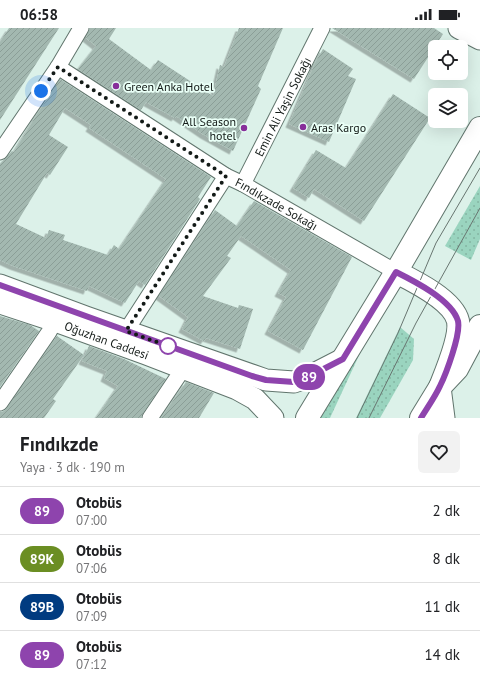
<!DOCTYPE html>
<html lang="tr">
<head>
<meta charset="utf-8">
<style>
  :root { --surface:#fff; --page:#f2f2f2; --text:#202124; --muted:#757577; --line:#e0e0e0 }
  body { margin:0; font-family:"PT Sans",sans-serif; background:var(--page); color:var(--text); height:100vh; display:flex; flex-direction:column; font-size:15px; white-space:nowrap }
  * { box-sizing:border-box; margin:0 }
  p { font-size:13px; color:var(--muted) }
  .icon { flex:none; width:22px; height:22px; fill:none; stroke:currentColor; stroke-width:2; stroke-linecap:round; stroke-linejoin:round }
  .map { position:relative; height:390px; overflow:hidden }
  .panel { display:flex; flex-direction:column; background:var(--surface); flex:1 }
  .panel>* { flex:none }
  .badge { padding:0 8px; border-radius:13px; font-size:14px; line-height:26px }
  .tools { position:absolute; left:428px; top:12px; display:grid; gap:8px }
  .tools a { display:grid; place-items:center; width:40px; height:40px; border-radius:6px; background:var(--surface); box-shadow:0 4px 16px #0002; font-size:20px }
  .you { position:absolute; width:20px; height:20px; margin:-10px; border:3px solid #fff; border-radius:50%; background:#1a73e8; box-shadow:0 0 0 6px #1a73e833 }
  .map>.badge { position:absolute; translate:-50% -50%; box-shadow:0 0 0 2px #fff }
  .round { display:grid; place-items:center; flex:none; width:42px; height:42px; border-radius:6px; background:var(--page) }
  .summary { display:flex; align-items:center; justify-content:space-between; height:68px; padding:0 20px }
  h1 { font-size:19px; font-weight:600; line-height:30px }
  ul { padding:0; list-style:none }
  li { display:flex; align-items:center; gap:12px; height:48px; padding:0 20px; border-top:1px solid var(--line) }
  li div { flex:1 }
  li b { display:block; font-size:15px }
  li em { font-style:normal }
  li .badge { min-width:44px; font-weight:700; text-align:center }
  .status { display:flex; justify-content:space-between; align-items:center; height:28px; padding:0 20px; background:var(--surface); direction:ltr }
  .status svg { height:11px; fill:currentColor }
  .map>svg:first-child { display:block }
  .grass { fill:url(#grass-dots) }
  .building { fill:url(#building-hatch); fill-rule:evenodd; filter:url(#shadow) }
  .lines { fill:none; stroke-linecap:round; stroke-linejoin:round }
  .street-casing { stroke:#61756d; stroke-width:17 }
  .secondary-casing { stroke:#61756d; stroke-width:23 }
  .primary-casing { stroke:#61756d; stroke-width:24 }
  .street { stroke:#fff; stroke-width:15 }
  .secondary { stroke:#fff; stroke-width:21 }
  .primary { stroke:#fff; stroke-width:22 }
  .tram { stroke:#687570; stroke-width:1 }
  .line-casing { stroke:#fff; stroke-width:9 }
  .line { stroke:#8e44ad; stroke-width:6 }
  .walk { stroke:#131a17; stroke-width:4; stroke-dasharray:0 7.2 }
  .poi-dot { fill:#872e9a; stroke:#e9fff6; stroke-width:1.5 }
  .stop-dot { fill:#fff; stroke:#8e44ad; stroke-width:2 }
  .labels { text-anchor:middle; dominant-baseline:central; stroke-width:3.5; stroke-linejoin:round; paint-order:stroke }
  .poi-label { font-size:12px; fill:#131a17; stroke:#e9fff6; text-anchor:start }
  .street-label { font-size:12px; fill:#131a17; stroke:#e9fff6 }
</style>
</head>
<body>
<div class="status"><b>06:58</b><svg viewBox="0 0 49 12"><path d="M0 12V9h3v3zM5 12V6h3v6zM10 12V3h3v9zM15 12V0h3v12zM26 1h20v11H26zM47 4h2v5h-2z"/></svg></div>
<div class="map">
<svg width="480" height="390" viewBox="0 0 480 390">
  <defs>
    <pattern id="grass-dots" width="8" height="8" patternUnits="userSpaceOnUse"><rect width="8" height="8" fill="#9ad4bf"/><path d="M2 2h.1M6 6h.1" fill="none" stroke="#84b5a3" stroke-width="1.8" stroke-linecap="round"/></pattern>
    <pattern id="building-hatch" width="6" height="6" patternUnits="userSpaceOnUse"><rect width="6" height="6" fill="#a3b8b0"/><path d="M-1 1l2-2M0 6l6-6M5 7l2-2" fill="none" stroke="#8b9e97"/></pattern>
    <filter id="shadow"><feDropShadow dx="-3.5" dy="3.5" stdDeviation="0" flood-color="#0004"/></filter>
  </defs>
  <rect width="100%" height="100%" fill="#dcf1e9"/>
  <!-- grass -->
  <g class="grass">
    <polygon points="480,158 480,211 471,232 445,218"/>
    <polygon points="375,293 330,390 307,390"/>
    <polygon points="400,299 414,311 413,332 380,390 356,390"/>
  </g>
  <!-- building -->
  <g class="building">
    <polygon points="9,0 59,0 0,92 0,14"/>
    <polygon points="90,0 116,0 109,11 151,42 158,32 213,68 220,37 224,39 239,0 283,0 258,58 261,61 233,123 204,107 176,88 175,90 146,74 141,82 78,41 96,18 86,10"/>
    <polygon points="332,0 434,0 443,6 414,51"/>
    <polygon points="323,21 353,41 348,48 356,51 329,114 289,96 315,35"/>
    <path d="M60,51L211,149L198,169L200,171L145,257L139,253L125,275L89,258L87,263L13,238L0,232V136L12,123L14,124L36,88ZM65,80L91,97L89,100L166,151L119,221L114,217L108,227L63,212L65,207L49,202L46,210L16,196L47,145L50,147L68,119L49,107Z"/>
    <polygon points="393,66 430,90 364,193 314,161 309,170 293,160 316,122 346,140"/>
    <polygon points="254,173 352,229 303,322 268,303 286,269 278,265 291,242 241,208 227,228 231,230 203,268 238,280 239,277 253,281 240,321 206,310 204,313 182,301 188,289 159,268 215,182 237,198"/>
    <polygon points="0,288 30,297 39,303 0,359"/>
    <polygon points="57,308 84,327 53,371 56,373 44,390 0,390 0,384 4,383 7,380"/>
    <polygon points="89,318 124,331 166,351 143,385 141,390 96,390 118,358 104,350 107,343 82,333"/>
    <polygon points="186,354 214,365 199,390 161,390"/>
  </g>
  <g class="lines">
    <!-- street casing -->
    <g class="street-casing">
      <g id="street">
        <path id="s1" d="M58,39L226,148L243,156L396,244"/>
        <polyline points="0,124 58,39 81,0"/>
        <path id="s2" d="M243,156L322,0"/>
        <polyline points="126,303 226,148"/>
        <polyline points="0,375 49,304 55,293"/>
        <polyline points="150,390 183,341"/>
      </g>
    </g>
    <!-- secondary casing -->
    <g class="secondary-casing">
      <g id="secondary">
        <polyline points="459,0 480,11"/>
        <polyline points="0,257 86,289 266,352 294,354 308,349 343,331"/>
        <path id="s3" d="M0,275L55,293L146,326L237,361L255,371L273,390"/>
        <polyline points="440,359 444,390"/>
      </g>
    </g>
    <!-- primary casing -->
    <g class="primary-casing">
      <g id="primary">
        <path d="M396,244C414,253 453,272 458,293C461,309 446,344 440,359"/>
        <polyline points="307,390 396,244 480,100"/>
        <polyline points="421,390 440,359 457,341 480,298"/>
      </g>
    </g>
    <!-- street -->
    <use href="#street" class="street"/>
    <!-- secondary -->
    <use href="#secondary" class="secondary"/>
    <!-- primary -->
    <use href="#primary" class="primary"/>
    <!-- tram -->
    <g class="tram">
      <polyline points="357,390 398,305 436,215 480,140"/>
      <polyline points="369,390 416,295 480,180"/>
    </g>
  </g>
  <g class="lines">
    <!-- line casing -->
    <g class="line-casing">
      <path id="line" d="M0,257L252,348L266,352L294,354L308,349L343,331L396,244C414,253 452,272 458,293C461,306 446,346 440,358C435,369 427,380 421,390"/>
    </g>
    <!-- line -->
    <use href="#line" class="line"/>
    <!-- walk -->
    <polyline class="walk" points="41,63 58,39 226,148 126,303 168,318"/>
  </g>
  <!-- markers -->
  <g class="poi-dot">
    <circle cx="116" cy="58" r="4"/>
    <circle cx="303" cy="99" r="4"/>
    <circle cx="244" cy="100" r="4"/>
  </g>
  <circle class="stop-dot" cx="168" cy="318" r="8"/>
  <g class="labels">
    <!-- poi labels -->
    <g class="poi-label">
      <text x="124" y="58">Green Anka Hotel</text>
      <text x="236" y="93" text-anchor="end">All Season<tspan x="236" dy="14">hotel</tspan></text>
      <text x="311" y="99">Aras Kargo</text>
    </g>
    <!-- street labels -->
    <g class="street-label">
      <text stroke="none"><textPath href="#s2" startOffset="87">Emin Ali Yaşin Sokağı</textPath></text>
      <text stroke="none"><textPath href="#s1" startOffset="258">Fındıkzade Sokağı</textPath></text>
      <text stroke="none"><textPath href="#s3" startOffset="113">Oğuzhan Caddesi</textPath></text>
    </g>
  </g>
</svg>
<div class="tools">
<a><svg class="icon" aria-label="locate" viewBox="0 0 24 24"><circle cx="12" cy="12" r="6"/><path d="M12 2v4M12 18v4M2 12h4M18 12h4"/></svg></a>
<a><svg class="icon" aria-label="layers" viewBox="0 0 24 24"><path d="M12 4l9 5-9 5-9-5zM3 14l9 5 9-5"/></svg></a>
</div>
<div class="you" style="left:41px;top:63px"></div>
<b class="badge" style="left:309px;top:349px;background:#8e44ad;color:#fff">89</b>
</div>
<section class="panel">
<div class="summary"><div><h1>Fındıkzde</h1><p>Yaya · 3 dk · 190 m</p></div><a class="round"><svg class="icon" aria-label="heart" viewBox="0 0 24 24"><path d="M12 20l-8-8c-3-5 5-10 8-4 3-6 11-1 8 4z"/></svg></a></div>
<ul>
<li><span class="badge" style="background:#8e44ad;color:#fff">89</span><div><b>Otobüs</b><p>07:00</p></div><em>2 dk</em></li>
<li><span class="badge" style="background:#6b8e23;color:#fff">89K</span><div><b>Otobüs</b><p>07:06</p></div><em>8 dk</em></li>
<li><span class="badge" style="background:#003b80;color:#fff">89B</span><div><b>Otobüs</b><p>07:09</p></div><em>11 dk</em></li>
<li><span class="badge" style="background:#8e44ad;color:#fff">89</span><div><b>Otobüs</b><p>07:12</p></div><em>14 dk</em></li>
</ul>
</section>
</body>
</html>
